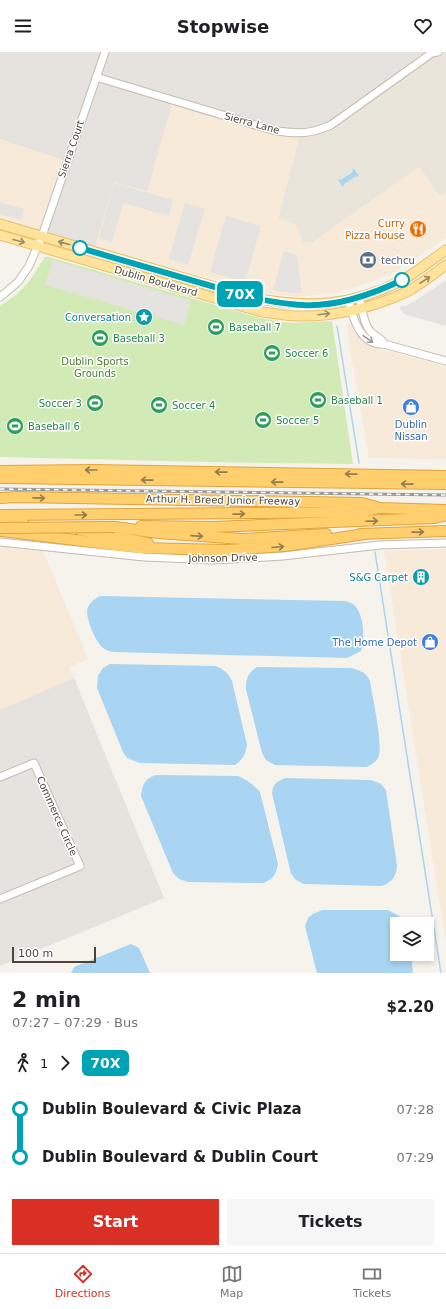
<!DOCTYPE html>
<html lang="en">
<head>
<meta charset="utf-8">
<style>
  :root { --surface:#fff; --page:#f6f6f6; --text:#202124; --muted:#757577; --line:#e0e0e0; --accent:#d93025 }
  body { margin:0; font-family:"DejaVu Sans",sans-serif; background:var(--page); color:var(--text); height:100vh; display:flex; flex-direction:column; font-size:15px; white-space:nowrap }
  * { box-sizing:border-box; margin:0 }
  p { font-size:13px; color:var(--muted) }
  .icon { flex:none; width:22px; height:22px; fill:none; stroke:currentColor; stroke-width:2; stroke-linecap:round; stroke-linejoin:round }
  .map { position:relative; height:921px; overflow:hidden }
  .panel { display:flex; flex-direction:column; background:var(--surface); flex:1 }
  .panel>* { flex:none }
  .badge { padding:0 8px; border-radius:6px; font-size:14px; line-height:26px }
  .controls { position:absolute; left:390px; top:865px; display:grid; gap:8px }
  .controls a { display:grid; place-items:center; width:44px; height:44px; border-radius:0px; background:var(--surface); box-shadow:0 2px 6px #0003; font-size:20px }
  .scale { position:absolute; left:12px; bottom:10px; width:84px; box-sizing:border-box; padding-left:4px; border:2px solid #4b4439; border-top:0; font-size:11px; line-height:14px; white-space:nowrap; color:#4b4439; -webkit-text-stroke:3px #fff; paint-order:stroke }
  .map>.badge { position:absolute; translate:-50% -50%; box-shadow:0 0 0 2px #fff }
  .legs { display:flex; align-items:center; gap:6px; height:44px; padding:0 12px; font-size:13px }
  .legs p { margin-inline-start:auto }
  .summary { display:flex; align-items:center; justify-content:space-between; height:68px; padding:0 12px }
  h1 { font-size:22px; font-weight:700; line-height:30px }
  .action { display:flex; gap:8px; margin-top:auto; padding:8px 12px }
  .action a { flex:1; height:46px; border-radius:0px; background:var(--accent); color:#fff; font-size:16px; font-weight:700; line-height:46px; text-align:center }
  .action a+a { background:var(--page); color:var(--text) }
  ul { padding:0 12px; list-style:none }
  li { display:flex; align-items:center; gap:14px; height:48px; font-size:15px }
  li i { display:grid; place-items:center; width:6px; height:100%; margin:0 5px; background:currentColor }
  li i::after { content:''; width:10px; height:10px; margin:-5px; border:3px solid; border-radius:50%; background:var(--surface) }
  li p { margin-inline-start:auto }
  li:first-child i { background:linear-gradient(#0000 50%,currentColor 0) }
  li:last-child i { background:linear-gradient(currentColor 50%,#0000 0) }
  header { display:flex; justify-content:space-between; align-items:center; height:52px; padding:0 12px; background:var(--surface); font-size:18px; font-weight:700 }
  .dock { display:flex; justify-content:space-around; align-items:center; height:56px; border-top:1px solid var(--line); background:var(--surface); font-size:11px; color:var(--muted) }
  .dock a { display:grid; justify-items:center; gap:2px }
  .dock .on { color:var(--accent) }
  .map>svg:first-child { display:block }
  .residential { fill:#eae5da }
  .commercial { fill:#f7ead8 }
  .industrial { fill:#e6e2dd }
  .green { fill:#d2eab5 }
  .parking { fill:#e5e3e0 }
  .water { fill:#a9d4f2 }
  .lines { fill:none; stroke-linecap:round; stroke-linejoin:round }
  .stream { stroke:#a9d4f2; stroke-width:1.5 }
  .minor-casing { stroke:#c2bbae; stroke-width:9 }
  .major-casing { stroke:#e6c16a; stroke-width:11 }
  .highway-casing { stroke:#e0a43c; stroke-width:12 }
  .minor { stroke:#fff; stroke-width:7 }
  .major { stroke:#ffe39c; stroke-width:9 }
  .highway { stroke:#ffcf6e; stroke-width:10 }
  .rail-casing { stroke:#9a9a9a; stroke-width:3 }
  .rail { stroke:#fff; stroke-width:1.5; stroke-dasharray:4.5; stroke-linecap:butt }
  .highway-bridge-casing { stroke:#e0a43c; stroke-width:12; stroke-linecap:butt }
  .highway-bridge { stroke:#ffcf6e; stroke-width:10 }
  .oneway { stroke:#9c8c66 }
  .oneway2 { stroke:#9c9892 }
  .oneway3 { stroke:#937c4e }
  .line-1-casing { stroke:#fff; stroke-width:9 }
  .line-1 { stroke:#00a3b4; stroke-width:6 }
  .stop-1-dot { fill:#fff; stroke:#00a3b4; stroke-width:2 }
  .labels { text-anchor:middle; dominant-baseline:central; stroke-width:3; stroke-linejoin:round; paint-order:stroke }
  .street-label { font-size:10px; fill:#4b4439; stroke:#fff }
  .food-label { font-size:10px; fill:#c56008; stroke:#fff; text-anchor:end }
  .service-label { font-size:10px; fill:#4e5e75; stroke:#fff; text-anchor:start }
  .culture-label { font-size:10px; fill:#0d838f; stroke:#fff; text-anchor:end }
  .leisure-label { font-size:10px; fill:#27864d; stroke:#fff; text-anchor:start }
  .park-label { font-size:10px; fill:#4a7f2a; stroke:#fff }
  .shop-label { font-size:10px; fill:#366cbe; stroke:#fff }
</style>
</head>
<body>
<header><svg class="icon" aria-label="menu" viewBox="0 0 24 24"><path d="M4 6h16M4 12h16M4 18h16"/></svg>Stopwise<svg class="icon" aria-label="heart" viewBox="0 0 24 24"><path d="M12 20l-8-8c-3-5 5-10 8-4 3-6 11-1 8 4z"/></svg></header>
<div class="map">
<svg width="446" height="921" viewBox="0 0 446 921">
  <rect width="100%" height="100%" fill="#f6f3ec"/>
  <!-- residential -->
  <polygon class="residential" points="438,0 446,0 446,140 440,144 419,115 313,190 303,190 278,167 300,81"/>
  <!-- commercial -->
  <g class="commercial">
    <polygon points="173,48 300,81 278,166 296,172 303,190 313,190 419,115 440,144 446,140 446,186 392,222 337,241 299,245 269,242 164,214 94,199 114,130 147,138"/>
    <polygon points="0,87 67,109 42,184 0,172"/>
    <polygon points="347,271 352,271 369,294 446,314 446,407 369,406 349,290"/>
    <polygon points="0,495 43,499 88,607 69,615 74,626 0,658"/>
    <polygon points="446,497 446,891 384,499"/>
  </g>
  <!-- industrial -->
  <g class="industrial">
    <polygon points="0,0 438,0 331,73 289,81 173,48 147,139 114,130 94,199 42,184 67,109 0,87"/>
    <polygon points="74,626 164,846 0,914 0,658"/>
  </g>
  <!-- green -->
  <polygon class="green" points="45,205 49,205 260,266 291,271 332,269 353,412 209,410 0,405 0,254 17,242 28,231"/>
  <!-- parking -->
  <g class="parking">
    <polygon points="114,131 173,148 169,164 123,151 112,190 99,186"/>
    <polygon points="0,150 24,157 21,168 0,162"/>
    <polygon points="185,151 205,157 188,213 169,207"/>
    <polygon points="226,164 261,174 245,230 210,220"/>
    <polygon points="284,199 297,203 302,241 291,241 273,238"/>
    <polygon points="53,208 191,249 184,273 45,233"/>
    <polygon points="446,228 446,274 404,262 399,255 408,253 421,245"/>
  </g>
  <!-- water -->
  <g class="water">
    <polygon points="354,117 359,124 357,125 356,124 344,132 343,135 338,128 340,127 341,128 353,120 352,118"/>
    <path d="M100,544L345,549C350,550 354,552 356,555C364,565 365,588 361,599L347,606L113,600C109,599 105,598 102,595C95,589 84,563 88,555C91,549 95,547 100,544Z"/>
    <path d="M110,612L215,614C224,617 228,621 232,629L247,693C245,703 243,707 235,713L140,711L127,706L123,700L97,636L98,624L103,616Z"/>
    <path d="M257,615L351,616C361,619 366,620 370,629C372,644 384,694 378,706C375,711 371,713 366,715L275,713L266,708L262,701L246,637C246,626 248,621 257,615Z"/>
    <path d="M156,723L238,724C247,728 253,732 260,740L278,812C276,823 273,827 263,831L188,830L179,827L173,821L141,744C142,732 145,727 156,723Z"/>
    <path d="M285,726L370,728L380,731L386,738L397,814C396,825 393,829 382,834L304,832L296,828L291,822L272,741C273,731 277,730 285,726Z"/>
    <polygon points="322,858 388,858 399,864 405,872 397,872 397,902 411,902 413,921 317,921 305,874 308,866 313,862"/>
    <polygon points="131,892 139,896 150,921 71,921 74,915"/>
  </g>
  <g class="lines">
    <!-- stream -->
    <g class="stream">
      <polyline points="337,274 359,411"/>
      <polyline points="375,500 441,921"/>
    </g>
    <!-- minor casing -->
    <g class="minor-casing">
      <g id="minor">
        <path d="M96,25L272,78C295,82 309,83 331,73L432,1L438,0"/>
        <polyline points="0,245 18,230 29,214 42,184 105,0"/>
        <path d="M359,245C362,255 363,271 370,279C374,284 381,285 384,292"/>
        <path d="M348,247C353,266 360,294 384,292L446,309"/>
        <polyline points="0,490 144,505 214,508 283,504 380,493 446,491"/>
        <polyline points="0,725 34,711 80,814 0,847"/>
      </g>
    </g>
    <!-- major casing -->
    <g class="major-casing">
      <g id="major">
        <path d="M0,172L253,246C308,256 350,255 401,229C417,220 431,208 446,198"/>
        <path d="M0,183L262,260C274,261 286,264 298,264C333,265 371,256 402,242C418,235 432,223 446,213"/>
      </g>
    </g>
    <!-- highway casing -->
    <g class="highway-casing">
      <g id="highway">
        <polyline points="0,419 92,418 446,424"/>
        <polyline points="0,426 446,432"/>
        <polyline points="0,446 17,445 362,451 380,456 446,458"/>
        <polyline points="0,463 362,460 379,456"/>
        <polyline points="0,470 24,472"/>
        <polyline points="141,474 213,475 408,467 435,466 446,463"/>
        <polyline points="115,475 158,481 242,487 326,482"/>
        <polyline points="80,478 148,491"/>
        <polyline points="2,479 140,496 228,498 285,494 365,482"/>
        <polyline points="360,482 446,479"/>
      </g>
    </g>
    <!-- minor -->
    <use href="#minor" class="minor"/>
    <!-- major -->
    <use href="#major" class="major"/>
    <!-- highway -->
    <use href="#highway" class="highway"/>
    <!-- rail casing -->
    <g class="rail-casing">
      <polyline id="rail" points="0,437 446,443"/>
    </g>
    <!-- rail -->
    <use href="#rail" class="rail"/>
    <!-- highway-bridge casing -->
    <g class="highway-bridge-casing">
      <polyline id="highway-bridge" points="0,476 115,475"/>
    </g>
    <!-- highway-bridge -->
    <use href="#highway-bridge" class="highway-bridge"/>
  </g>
  <!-- one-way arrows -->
  <defs><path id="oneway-shaft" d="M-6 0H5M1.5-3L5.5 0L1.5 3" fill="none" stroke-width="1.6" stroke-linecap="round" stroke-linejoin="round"/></defs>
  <g class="oneway">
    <use href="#oneway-shaft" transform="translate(19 189) rotate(15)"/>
    <use href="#oneway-shaft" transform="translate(64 191) rotate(-164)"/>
    <use href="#oneway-shaft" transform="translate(425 228) rotate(-33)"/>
    <use href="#oneway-shaft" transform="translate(324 262) rotate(-7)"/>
  </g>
  <use class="oneway2" href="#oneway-shaft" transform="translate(368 287) rotate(35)"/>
  <g class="oneway3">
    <use href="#oneway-shaft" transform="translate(91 418) rotate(-180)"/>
    <use href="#oneway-shaft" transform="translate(221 420) rotate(-179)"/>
    <use href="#oneway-shaft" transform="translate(351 422) rotate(-179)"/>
    <use href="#oneway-shaft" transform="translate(147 428) rotate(-179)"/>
    <use href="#oneway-shaft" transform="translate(277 430) rotate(-179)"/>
    <use href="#oneway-shaft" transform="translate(407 432) rotate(-179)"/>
    <use href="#oneway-shaft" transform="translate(39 446) rotate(1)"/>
    <use href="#oneway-shaft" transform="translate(239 462) rotate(-1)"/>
    <use href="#oneway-shaft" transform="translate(81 463)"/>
    <use href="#oneway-shaft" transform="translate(372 469) rotate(-2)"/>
    <use href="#oneway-shaft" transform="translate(418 480) rotate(-1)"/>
    <use href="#oneway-shaft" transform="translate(197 484) rotate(4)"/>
    <use href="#oneway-shaft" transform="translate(278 495) rotate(-5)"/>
  </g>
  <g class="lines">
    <!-- line-1 casing -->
    <g class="line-1-casing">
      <path id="line-1" d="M80,196L253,246C269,249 285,252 302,253C336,255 371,243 402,228"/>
    </g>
    <!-- line-1 -->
    <use href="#line-1" class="line-1"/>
  </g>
  <!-- icons -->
  <defs>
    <g id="restaurant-disc" transform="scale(0.9)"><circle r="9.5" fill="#e8710a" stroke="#fff"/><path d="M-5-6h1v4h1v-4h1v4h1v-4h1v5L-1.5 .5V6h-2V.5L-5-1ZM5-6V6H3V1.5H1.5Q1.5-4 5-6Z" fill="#fff"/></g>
    <g id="bank-disc" transform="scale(0.9)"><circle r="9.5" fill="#5c6f8a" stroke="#fff"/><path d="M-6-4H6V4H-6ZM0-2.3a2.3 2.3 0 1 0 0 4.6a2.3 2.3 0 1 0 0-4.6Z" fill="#fff"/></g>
    <g id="sight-disc" transform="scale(0.9)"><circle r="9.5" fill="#0f9aa8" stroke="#fff"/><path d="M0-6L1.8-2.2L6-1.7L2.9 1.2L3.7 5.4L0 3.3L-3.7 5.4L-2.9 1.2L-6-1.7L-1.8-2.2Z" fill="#fff"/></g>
    <g id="stadium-disc" transform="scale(0.9)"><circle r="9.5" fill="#2e9e5b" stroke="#fff"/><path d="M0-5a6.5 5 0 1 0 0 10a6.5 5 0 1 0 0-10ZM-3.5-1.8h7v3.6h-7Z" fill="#fff"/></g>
    <g id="shop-disc" transform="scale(0.9)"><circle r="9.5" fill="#3f7fe0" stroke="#fff"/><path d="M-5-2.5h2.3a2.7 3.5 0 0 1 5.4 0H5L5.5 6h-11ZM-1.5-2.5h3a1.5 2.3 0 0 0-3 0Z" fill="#fff"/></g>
    <g id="building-disc" transform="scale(0.9)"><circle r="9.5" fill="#0f9aa8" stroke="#fff"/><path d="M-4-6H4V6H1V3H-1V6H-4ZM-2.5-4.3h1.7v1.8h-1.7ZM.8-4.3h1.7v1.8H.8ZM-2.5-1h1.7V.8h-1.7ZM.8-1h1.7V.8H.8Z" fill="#fff"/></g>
  </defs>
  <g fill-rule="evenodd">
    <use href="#restaurant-disc" x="418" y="177"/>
    <use href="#bank-disc" x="368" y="208"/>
    <use href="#sight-disc" x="144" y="265"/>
    <use href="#stadium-disc" x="216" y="275"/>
    <use href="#stadium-disc" x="100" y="286"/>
    <use href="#stadium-disc" x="272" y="301"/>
    <use href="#stadium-disc" x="318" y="348"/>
    <use href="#stadium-disc" x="95" y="351"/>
    <use href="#stadium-disc" x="159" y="353"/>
    <use href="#shop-disc" x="411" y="355"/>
    <use href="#stadium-disc" x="263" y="368"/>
    <use href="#stadium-disc" x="15" y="374"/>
    <use href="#building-disc" x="421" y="525"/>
    <use href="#shop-disc" x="430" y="590"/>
  </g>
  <!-- markers -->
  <g class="stop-1-dot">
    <circle cx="80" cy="196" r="7"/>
    <circle cx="402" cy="228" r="7"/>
  </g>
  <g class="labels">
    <!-- street labels -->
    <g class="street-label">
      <text transform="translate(252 71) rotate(15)">Sierra Lane</text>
      <text transform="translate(71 97) rotate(-71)">Sierra Court</text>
      <text transform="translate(156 229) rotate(16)">Dublin Boulevard</text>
      <text transform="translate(223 448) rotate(1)">Arthur H. Breed Junior Freeway</text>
      <text transform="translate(223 506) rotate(-1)">Johnson Drive</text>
      <text transform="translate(57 764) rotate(66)">Commerce Circle</text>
    </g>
    <!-- food labels -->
    <g class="food-label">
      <text x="405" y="171">Curry<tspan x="405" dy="12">Pizza House</tspan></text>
    </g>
    <!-- service labels -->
    <g class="service-label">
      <text x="381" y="208">techcu</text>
    </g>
    <!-- culture labels -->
    <g class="culture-label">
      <text x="131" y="265">Conversation</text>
      <text x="408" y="525">S&amp;G Carpet</text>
    </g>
    <!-- leisure labels -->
    <g class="leisure-label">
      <text x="229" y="275">Baseball 7</text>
      <text x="113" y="286">Baseball 3</text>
      <text x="285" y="301">Soccer 6</text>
      <text x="331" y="348">Baseball 1</text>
      <text x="82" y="351" text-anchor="end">Soccer 3</text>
      <text x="172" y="353">Soccer 4</text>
      <text x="276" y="368">Soccer 5</text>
      <text x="28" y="374">Baseball 6</text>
    </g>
    <!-- park labels -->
    <g class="park-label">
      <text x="95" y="309">Dublin Sports<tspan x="95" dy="12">Grounds</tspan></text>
    </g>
    <!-- shop labels -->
    <g class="shop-label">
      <text x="411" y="372">Dublin<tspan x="411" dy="12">Nissan</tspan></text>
      <text x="417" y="590" text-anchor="end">The Home Depot</text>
    </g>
  </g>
</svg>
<div class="controls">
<a><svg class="icon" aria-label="layers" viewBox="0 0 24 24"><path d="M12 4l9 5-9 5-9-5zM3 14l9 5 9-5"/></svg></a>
</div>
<div class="scale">100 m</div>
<b class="badge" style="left:240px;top:242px;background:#00a3b4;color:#fff">70X</b>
</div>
<section class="panel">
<div class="summary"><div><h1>2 min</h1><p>07:27 – 07:29 · Bus</p></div><b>$2.20</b></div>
<div class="legs"><svg class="icon" aria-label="walk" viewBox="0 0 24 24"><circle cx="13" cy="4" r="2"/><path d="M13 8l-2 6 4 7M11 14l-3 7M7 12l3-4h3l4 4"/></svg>1<svg class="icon" aria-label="forward" viewBox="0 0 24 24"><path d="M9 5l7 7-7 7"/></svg><b class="badge" style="background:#00a3b4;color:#fff">70X</b></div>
<ul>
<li><i style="color:#00a3b4"></i><b>Dublin Boulevard &amp; Civic Plaza</b><p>07:28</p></li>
<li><i style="color:#00a3b4"></i><b>Dublin Boulevard &amp; Dublin Court</b><p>07:29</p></li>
</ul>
<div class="action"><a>Start</a><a>Tickets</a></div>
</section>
<nav class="dock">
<a class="on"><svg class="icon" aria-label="directions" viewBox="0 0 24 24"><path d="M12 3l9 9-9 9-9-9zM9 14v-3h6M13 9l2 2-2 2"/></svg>Directions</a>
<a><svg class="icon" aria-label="map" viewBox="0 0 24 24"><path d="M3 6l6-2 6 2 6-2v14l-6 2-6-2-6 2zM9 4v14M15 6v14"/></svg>Map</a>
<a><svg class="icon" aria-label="tickets" viewBox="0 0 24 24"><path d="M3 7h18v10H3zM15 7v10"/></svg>Tickets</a>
</nav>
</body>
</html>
